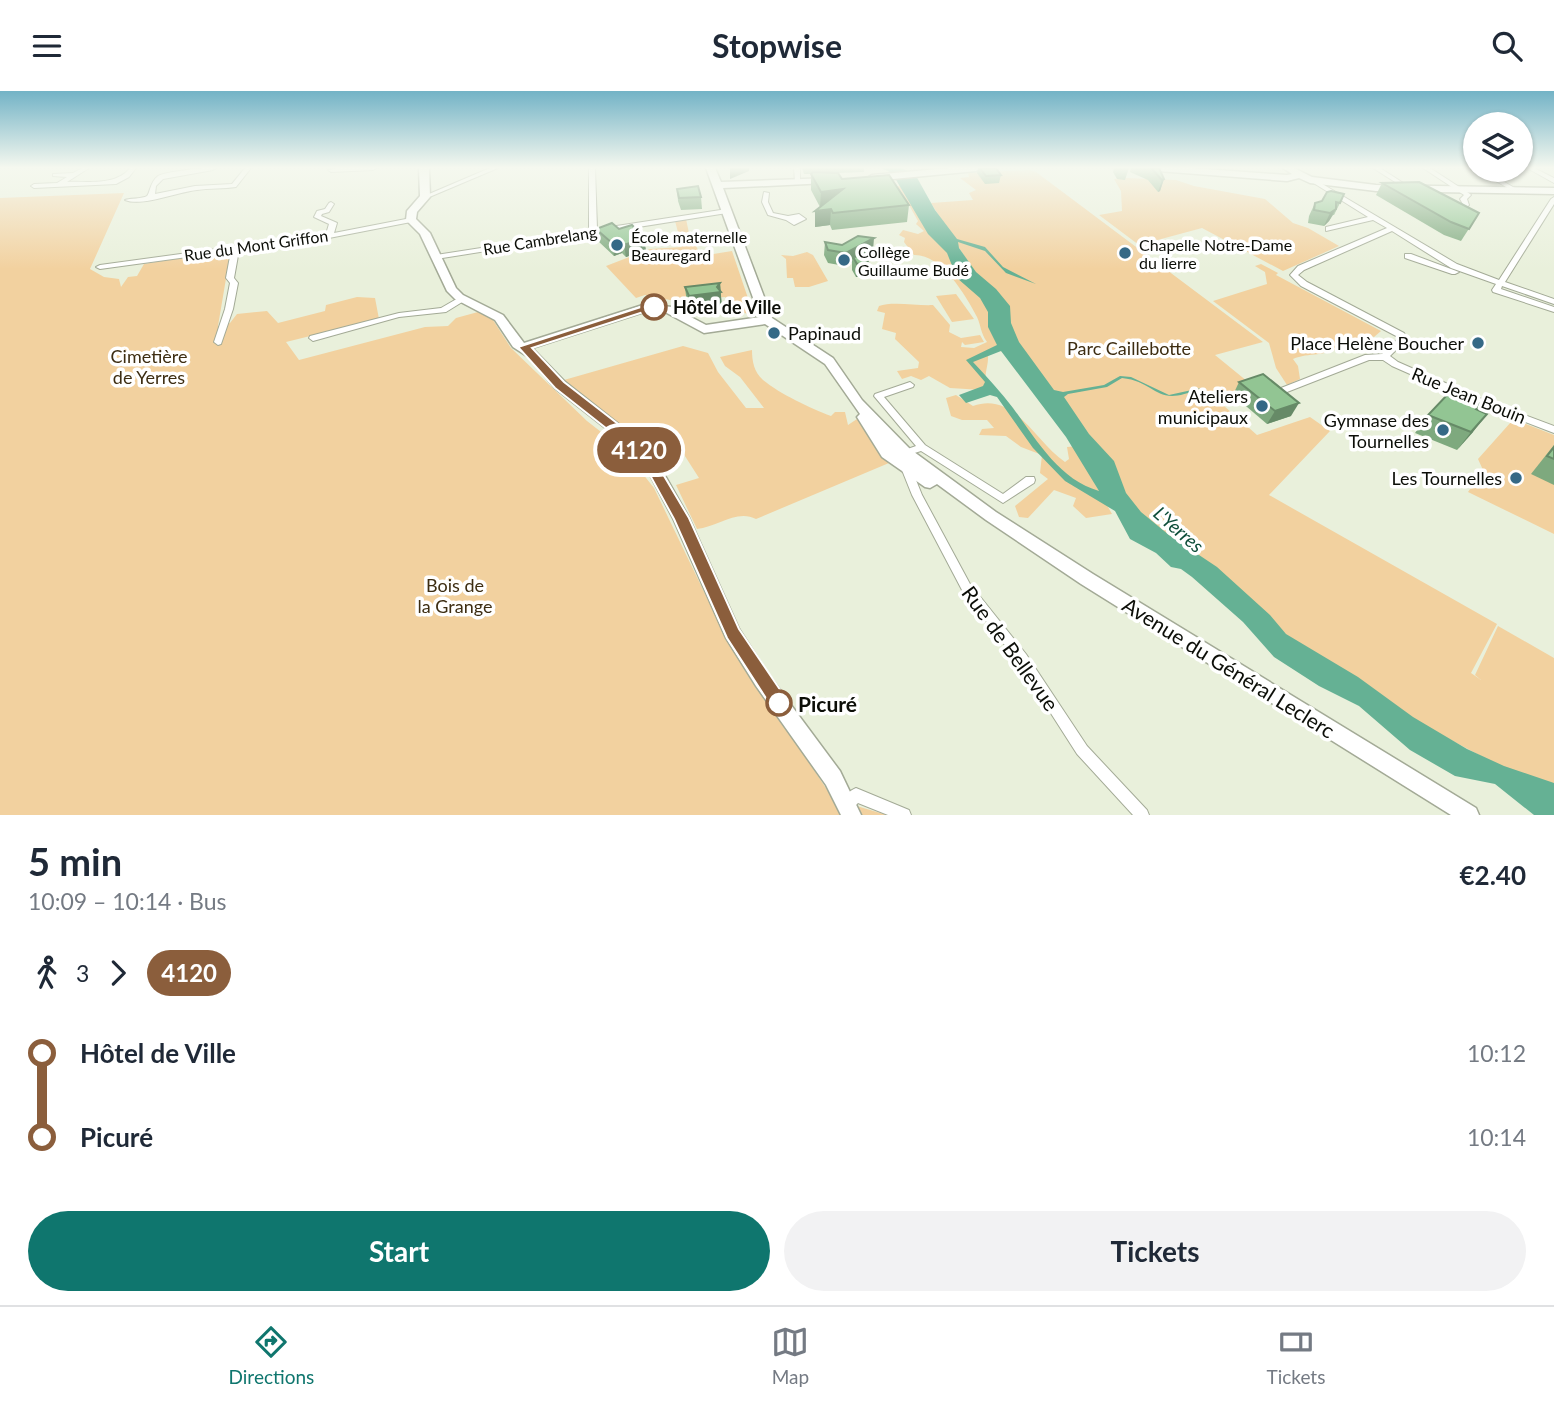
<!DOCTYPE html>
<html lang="en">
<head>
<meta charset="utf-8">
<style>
  :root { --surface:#fff; --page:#f2f2f3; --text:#1f2937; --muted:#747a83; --line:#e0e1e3; --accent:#0f766e }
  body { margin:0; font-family:Lato,sans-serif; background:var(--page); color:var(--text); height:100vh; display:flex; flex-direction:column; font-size:26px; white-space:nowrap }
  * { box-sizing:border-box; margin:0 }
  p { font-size:23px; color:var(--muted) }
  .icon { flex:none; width:38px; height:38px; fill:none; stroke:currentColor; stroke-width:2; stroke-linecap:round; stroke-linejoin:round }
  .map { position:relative; height:724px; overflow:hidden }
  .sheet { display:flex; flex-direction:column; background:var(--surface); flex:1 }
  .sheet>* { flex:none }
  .badge { padding:0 14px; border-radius:23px; font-size:24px; line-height:46px }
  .tools { position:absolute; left:1463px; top:21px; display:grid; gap:14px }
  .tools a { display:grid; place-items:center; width:70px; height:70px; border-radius:50%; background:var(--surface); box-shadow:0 2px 5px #0004; font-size:35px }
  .map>.badge { position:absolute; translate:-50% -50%; box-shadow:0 0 0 4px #fff }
  .legs { display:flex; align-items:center; gap:10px; height:77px; padding:0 28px; font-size:23px }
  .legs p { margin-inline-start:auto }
  .summary { display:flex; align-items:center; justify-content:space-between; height:119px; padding:0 28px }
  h1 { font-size:38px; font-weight:700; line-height:52px }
  .action { display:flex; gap:14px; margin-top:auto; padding:14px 28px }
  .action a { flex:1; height:80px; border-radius:42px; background:var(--accent); color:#fff; font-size:28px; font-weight:700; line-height:80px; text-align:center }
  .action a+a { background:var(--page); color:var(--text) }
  ul { padding:0 28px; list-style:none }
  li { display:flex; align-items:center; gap:24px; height:84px; font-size:26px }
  li i { display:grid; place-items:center; width:10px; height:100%; margin:0 9px; background:currentColor }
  li i::after { content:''; width:18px; height:18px; margin:-9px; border:5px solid; border-radius:50%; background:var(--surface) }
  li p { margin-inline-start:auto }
  li:first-child i { background:linear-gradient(#0000 50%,currentColor 0) }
  li:last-child i { background:linear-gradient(currentColor 50%,#0000 0) }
  header { display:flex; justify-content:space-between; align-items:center; height:91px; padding:0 28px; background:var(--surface); font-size:32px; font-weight:700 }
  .menu { display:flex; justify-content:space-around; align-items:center; height:98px; border-top:2px solid var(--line); background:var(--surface); font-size:19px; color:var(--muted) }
  .menu a { display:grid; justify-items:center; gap:4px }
  .menu .current { color:var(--accent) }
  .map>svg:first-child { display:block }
  .green { fill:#f2d19f }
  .water { fill:#65b194; fill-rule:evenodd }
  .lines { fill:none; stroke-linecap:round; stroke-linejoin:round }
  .street-casing { stroke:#a3aa96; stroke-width:2 }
  .secondary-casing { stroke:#a3aa96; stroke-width:3 }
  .street { fill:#fff; fill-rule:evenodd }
  .secondary { fill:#fff; fill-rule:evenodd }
  .wall { fill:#7ea97e }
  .shaded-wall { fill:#668a67 }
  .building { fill:#92c593; stroke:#668a67; stroke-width:2 }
  .line-1 { fill:#8b5e3c; stroke:#fff; stroke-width:2 }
  .poi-dot { fill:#356986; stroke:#fff; stroke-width:2.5 }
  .stop-1-dot { fill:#fff; stroke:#8b5e3c; stroke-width:3.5 }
  .labels { text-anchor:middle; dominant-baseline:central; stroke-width:7; stroke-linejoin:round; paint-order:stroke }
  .far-poi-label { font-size:16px; fill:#0c0e08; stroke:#fff; text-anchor:start }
  .far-street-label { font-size:16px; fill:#0c0e08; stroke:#fff }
  .stop-label { font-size:18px; font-weight:bold; fill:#0c0e08; stroke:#fff; text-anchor:start }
  .poi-label { font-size:18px; fill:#0c0e08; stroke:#fff; text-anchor:end }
  .park-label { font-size:18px; fill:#3d2d12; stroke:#fff }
  .street-label { font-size:18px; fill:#0c0e08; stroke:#fff }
  .water-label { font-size:19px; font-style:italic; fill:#0e4e3a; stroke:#fff }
  .near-street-label { font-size:21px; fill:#0c0e08; stroke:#fff }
  .near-stop-label { font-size:21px; font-weight:bold; fill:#0c0e08; stroke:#fff; text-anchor:start }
</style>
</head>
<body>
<header><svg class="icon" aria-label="menu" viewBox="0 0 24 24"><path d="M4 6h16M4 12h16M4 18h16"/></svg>Stopwise<svg class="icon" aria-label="search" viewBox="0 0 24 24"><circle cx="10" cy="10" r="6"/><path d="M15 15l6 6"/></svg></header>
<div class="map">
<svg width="1554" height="724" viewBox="0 0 1554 724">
  <rect width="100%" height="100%" fill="#e9f0db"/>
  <!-- green -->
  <g class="green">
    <polygon points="1029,79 1036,81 1263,251 1215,264 1253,295 1215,307 1257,344 1310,326 1330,340 1269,404 1497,533 1471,582 1481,589 1475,584 1498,535 1554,567 1554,696 1496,673 1432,639 1285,545 1153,434 1127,407 1018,251 931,112 973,109 969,102 976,99 960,87 969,86 968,82"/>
    <polygon points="1127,87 1176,89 1194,95 1265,108 1293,132 1308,137 1339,155 1283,180 1202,137 1139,154 1099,124 1122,120 1121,100 1114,88"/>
    <path d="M901,93L982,201L1005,261L994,259L988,263C989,274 984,281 986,292L982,299L950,297L929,285L921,289L911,285L902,288L897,280L918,277L919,271L895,248L896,242L882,238L885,222L877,220L879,215C892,210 918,215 933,214L950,234L949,241L961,247L980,244L984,251L965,254L962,251L961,256L974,257L987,251C980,241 981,234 977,226C965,203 941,163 914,164L904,151L905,147L899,144L903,139L918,143L924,140L916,133L918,130L901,100L895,98Z"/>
    <polygon points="124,102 90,178 104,186 119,188 121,196 128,186 137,185 144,173 231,158 218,235 230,232 237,223 267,220 278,232 325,220 326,214 357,206 375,207 379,228 286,251 299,269 425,236 448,235 456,227 478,221 493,229 511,257 587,330 623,358 654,397 722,538 833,708 887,724 0,724 0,107"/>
    <path d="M686,128L689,142L697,141L698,146L692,147L701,165L732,160L752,219L758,223C744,227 734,214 725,206L675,210L645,204L636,207L606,175L650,158L682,156L675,130Z"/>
    <polygon points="807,161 813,164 828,190 809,196 795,196 793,187 787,187 786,168 781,164 793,165"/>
    <path d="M1261,173L1278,182L1276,184L1381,240L1374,246L1364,243L1351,251L1354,257L1352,259L1340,256C1326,266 1309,261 1293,268L1298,275L1300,288L1287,294L1276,277L1269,252L1213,210L1267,193L1265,181L1255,175Z"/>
    <polygon points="956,203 974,228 952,231 936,205"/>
    <path d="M683,255L708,262L718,281L746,317H764L740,286L725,275L720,266L752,259C752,270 754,281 763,289C780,303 810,317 831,325L835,321H845L848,334L857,328L889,372L756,428C737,418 717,436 697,438L676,394L699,387L683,362C639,349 597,321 564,289Z"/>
    <path d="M956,304L973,315C1015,300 1035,351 1065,371L1069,368L1067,356L1079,355L1095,393L1112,423L1086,427L1073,415L1076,407L1054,399L1028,427L1019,426L1015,415L1048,388L1040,382L1042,364L1021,356L1006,345L979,344L982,338L994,337L987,329H962L951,325L946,307Z"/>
    <polygon points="1518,330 1554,344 1554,443 1468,401 1483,379 1478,368 1511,331"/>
  </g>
  <!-- water -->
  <path class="water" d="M881,77H901L915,83L935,119L957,148L985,156L1003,176L1036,193L1006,182L985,160L958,151L959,157L976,181L996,198L1010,215L1011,232L1019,251L1054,299L1063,301L1104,294L1120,285L1131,286L1169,304L1201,297C1154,318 1159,291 1122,287L1107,296L1068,303L1064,306L1089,343L1114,370L1126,402L1141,421L1169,444L1217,476L1270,524L1286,543L1358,586L1413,626L1467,658L1504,675L1554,692V724H1534L1495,693L1455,685L1410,659L1359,615L1319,595L1274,566L1243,531L1192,486L1181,478L1171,476L1156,462L1130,448L1115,420L1065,390L1033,357L997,306L990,304L966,312L959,304L983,295L985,291L966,269L997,254L988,236V221L980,207L957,187L947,162L928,143L892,82ZM1001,260L1066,346L1099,400C1059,389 1036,348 1013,317C1001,301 987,286 973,271Z"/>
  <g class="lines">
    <!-- street casing -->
    <g class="street-casing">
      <g id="street">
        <path d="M82,77H89L67,91C88,90 116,95 130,77H136L129,86L116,93L34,97L31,95L34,93L57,92L67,86L53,85V83L73,82Z"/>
        <path d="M203,77H216L213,79L163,88L156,95L155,103L195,95L232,93L245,77H251L236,96C223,98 210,97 197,99C177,101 142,116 125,109C130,107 142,108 147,105C150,102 150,91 158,85C165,81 194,78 203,77Z"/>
        <polygon points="338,77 376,77 373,79 331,81 328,79"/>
        <polygon points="490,77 498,77 427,107 422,106"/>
        <polygon points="589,77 595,77 597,138 727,118 730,120 727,122 436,168 432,166 436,164 589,140"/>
        <polygon points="794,77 800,77 800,92 795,91"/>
        <polygon points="1373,77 1380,77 1411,97 1406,98"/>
        <polygon points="1423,77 1430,77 1470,103 1471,104 1467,108 1469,114 1468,115 1464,115 1460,108 1464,104"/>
        <polygon points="1527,77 1534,77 1554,87 1554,92"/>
        <polygon points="1477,79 1484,79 1518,99 1513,100"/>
        <polygon points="1314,88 1457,173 1499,189 1551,108 1554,106 1554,113 1505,191 1554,208 1554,213 1502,195 1501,198 1554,216 1554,221 1493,201 1492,199 1496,193 1451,177 1392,140 1304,179 1298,184 1307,191 1404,242 1407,248 1390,265 1398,271 1484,309 1554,335 1554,342 1478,313 1392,275 1383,269 1369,269 1287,301 1281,301 1280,299 1281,297 1365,264 1382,263 1399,247 1398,246 1301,195 1290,184 1298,175 1387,137 1373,129 1326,140 1326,136 1368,126 1312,91 1311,90"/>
        <polygon points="764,101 769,102 768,111 773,122 788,125 799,123 806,128 794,134 786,129 768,124 762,111"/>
        <polygon points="331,111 334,113 329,121 322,123 321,125 335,131 337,132 334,142 411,127 415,129 411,131 329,147 239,159 234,187 238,192 233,218 221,253 218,254 214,251 225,218 230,192 226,187 231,160 100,178 96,176 100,174 232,156 236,154 239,155 326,143 329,133 314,126 317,120 325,118 329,112"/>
        <polygon points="1405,163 1411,163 1459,181 1455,183 1452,183 1405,167"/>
        <polygon points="460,206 466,206 467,208 446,221 399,226 313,250 309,247 310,245 399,222 441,217"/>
        <polygon points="910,291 914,294 913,296 884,306 925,354 1003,403 1026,386 1034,386 1035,389 1034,392 1003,412 921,360 905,365 902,364 900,362 902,360 916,355 874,305 875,303"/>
        <polygon points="905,371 910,374 922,404 970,493 1026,563 1087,655 1147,719 1149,724 1133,724 1077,663 1018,571 962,499 912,404 900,374"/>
        <path d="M856,697L909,719L911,724H888L858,712L852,718L847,720L842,718L840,713C843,706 849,700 856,697Z"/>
      </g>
    </g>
    <!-- secondary casing -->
    <g class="secondary-casing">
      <g id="secondary">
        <polygon points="419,77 429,77 430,106 417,121 416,128 430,142 456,197 463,204 503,224 524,252 646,213 672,216 706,234 760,226 706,77 715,77 721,91 830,87 830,91 827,92 723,97 772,227 833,267 862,309 910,358 996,421 1093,483 1476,717 1479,724 1451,724 1081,493 986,429 937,393 930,397 925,396 882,366 857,326 860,323 825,273 765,233 704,242 665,221 647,220 532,257 565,291 631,343 655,367 689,427 739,538 768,583 840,680 861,724 841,724 826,694 756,595 726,547 673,427 645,374 621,349 555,297 530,267 513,256 495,229 455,208 447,200 420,143 406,129 407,120 420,105"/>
        <polygon points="949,77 981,77 976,80 872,90 867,87 872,84"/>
        <polygon points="1153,77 1191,77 1287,84 1292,83 1283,77 1294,77 1312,86 1376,94 1554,97 1554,103 1376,100 1310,92 1299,87 1287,90 1158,80"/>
      </g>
    </g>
    <!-- street -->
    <use href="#street" class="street"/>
    <!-- secondary -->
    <use href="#secondary" class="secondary"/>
  </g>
  <!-- wall -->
  <g class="wall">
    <polygon points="802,77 864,77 864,81 835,82 842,88 909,114 907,131 832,139 830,134 815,136 820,116 811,99 811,83 804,83"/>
    <polygon points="978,77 996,77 1001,84 999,92 985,93 977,82"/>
    <polygon points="1114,77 1129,77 1125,89 1117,88 1113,81"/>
    <polygon points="1131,77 1159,77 1164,88 1160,100 1158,101 1148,89 1130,81"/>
    <polygon points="1382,92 1479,122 1461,150 1444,144 1376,104"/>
    <polygon points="677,98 701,106 702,118 681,119 678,110"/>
    <polygon points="1322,110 1340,112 1334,124 1333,124 1329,130 1324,135 1308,132 1309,125 1315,112"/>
    <polygon points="596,138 646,159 626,166 622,162 614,165 598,150"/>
    <polygon points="825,151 873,160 862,165 868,171 867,184 856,186 852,179 852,171 845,175 828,172 824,164"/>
    <polygon points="720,192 722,218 690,223 687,213 685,196"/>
    <polygon points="1239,291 1291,325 1267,333 1233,304"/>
    <polygon points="1465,312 1476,318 1473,341 1457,359 1415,342 1428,324"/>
    <polygon points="1554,354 1554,394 1531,383"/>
  </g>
  <!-- shaded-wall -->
  <g class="shaded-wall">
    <polygon points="730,77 749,77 749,80 730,88"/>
    <polygon points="1164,88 1160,100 1158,101 1162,89"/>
    <polygon points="843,98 820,117 821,101"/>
    <polygon points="831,118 830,134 815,136 815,120"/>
    <polygon points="1336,118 1329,130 1324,135 1330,122"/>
    <polygon points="644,147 646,159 626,166 624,154"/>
    <polygon points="874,147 873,160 855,170 853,166 852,171 845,175 846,162"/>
    <polygon points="620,150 622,162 614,165 612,152"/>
    <polygon points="868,171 867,184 856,186 857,173"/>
    <polygon points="720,192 722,218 690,223 689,205 717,196"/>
    <polygon points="1299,312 1291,325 1267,333 1275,320"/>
    <polygon points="1487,323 1473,341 1457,359 1471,341"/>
  </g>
  <!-- building -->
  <g class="building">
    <polygon points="980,77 996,77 1001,84 986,85"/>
    <polygon points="1151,77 1159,77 1164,88 1162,89"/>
    <polygon points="813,81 838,82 842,88 889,84 909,114 833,122 831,118 815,120 843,98 821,101 811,83"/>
    <polygon points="1419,91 1479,122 1469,138 1451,131 1382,92"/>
    <polygon points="698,95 701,106 679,107 677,98"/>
    <polygon points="1331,100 1344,103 1340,112 1336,111 1336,118 1330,122 1314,119 1315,112 1322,110 1327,101"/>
    <polygon points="612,132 619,138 632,134 644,147 624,154 620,150 612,152 596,138"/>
    <polygon points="858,145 874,147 846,162 828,159 825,151 842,154"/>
    <polygon points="865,165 868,171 857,173 853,166"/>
    <polygon points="720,192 717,196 721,201 689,205 685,196"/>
    <polygon points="1263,283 1299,312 1275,320 1239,291"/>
    <polygon points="1448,303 1465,312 1469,308 1480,313 1476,318 1487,323 1471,341 1428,324"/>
    <polygon points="1554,356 1554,368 1547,365"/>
  </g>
  <!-- sky -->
  <linearGradient id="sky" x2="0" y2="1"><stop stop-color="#73b3c6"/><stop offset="0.43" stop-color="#f5f8ef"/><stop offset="1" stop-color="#f5f8ef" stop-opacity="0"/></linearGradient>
  <rect width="1554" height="178" fill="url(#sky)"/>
  <!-- line-1 -->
  <polygon class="line-1" points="650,213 659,216 532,257 564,291 631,343 654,368 689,427 739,538 785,606 788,612 785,618 779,620 773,618 727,547 674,428 645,375 621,349 555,297 518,256"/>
  <!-- markers -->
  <g class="poi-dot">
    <circle cx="617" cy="154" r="7"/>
    <circle cx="1125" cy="162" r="7"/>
    <circle cx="844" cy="169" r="7"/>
    <circle cx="774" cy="242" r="7"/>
    <circle cx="1478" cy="252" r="7"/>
    <circle cx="1262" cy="315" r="7"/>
    <circle cx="1443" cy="339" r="7"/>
    <circle cx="1516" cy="387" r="7"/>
  </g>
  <g class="stop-1-dot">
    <circle cx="654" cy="216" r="12"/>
    <circle cx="779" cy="612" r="12"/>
  </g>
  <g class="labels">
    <!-- far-poi labels -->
    <g class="far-poi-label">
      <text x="631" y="145">École maternelle<tspan x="631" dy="18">Beauregard</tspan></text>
      <text x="1139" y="153">Chapelle Notre-Dame<tspan x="1139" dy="18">du lierre</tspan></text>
      <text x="858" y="160">Collège<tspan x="858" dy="18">Guillaume Budé</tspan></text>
    </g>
    <!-- far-street labels -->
    <g class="far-street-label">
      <text transform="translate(540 149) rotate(-9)">Rue Cambrelang</text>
      <text transform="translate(256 154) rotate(-8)">Rue du Mont Griffon</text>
    </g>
    <!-- stop labels -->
    <g class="stop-label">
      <text x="673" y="216">Hôtel de Ville</text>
    </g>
    <!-- poi labels -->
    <g class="poi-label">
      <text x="788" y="242" text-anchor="start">Papinaud</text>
      <text x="1464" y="252">Place Helène Boucher</text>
      <text x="1248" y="305">Ateliers<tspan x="1248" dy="21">municipaux</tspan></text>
      <text x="1429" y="329">Gymnase des<tspan x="1429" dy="21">Tournelles</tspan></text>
      <text x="1502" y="387">Les Tournelles</text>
    </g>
    <!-- park labels -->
    <g class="park-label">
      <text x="1129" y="257">Parc Caillebotte</text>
      <text x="149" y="265">Cimetière<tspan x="149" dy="21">de Yerres</tspan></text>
      <text x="455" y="494">Bois de<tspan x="455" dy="21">la Grange</tspan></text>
    </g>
    <!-- street labels -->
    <g class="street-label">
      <text transform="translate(1469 304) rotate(22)">Rue Jean Bouin</text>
    </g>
    <!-- water labels -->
    <g class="water-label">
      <text transform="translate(1179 438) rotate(41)">L'Yerres</text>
    </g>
    <!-- near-street labels -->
    <g class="near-street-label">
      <text transform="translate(1011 557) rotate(54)">Rue de Bellevue</text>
      <text transform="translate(1229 576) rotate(32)">Avenue du Général Leclerc</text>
    </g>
    <!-- near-stop labels -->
    <g class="near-stop-label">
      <text x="798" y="612">Picuré</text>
    </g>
  </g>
</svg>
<div class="tools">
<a><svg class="icon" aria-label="layers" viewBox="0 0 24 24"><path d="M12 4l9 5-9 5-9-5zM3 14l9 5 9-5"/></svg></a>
</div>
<b class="badge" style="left:639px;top:359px;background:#8b5e3c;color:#fff">4120</b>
</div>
<section class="sheet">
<div class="summary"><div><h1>5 min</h1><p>10:09 – 10:14 · Bus</p></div><b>€2.40</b></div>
<div class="legs"><svg class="icon" aria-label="walk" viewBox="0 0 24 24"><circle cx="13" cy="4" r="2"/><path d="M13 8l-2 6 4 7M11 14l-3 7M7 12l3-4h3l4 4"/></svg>3<svg class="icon" aria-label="forward" viewBox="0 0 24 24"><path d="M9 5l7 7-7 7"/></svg><b class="badge" style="background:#8b5e3c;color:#fff">4120</b></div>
<ul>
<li><i style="color:#8b5e3c"></i><b>Hôtel de Ville</b><p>10:12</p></li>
<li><i style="color:#8b5e3c"></i><b>Picuré</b><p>10:14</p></li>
</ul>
<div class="action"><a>Start</a><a>Tickets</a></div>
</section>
<nav class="menu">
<a class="current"><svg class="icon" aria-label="directions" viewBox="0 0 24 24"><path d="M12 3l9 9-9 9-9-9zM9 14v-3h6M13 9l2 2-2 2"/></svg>Directions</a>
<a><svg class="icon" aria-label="map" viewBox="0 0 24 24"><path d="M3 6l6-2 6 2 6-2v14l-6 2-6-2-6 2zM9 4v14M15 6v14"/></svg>Map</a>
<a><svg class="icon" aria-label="tickets" viewBox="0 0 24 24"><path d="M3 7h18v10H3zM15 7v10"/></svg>Tickets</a>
</nav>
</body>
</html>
